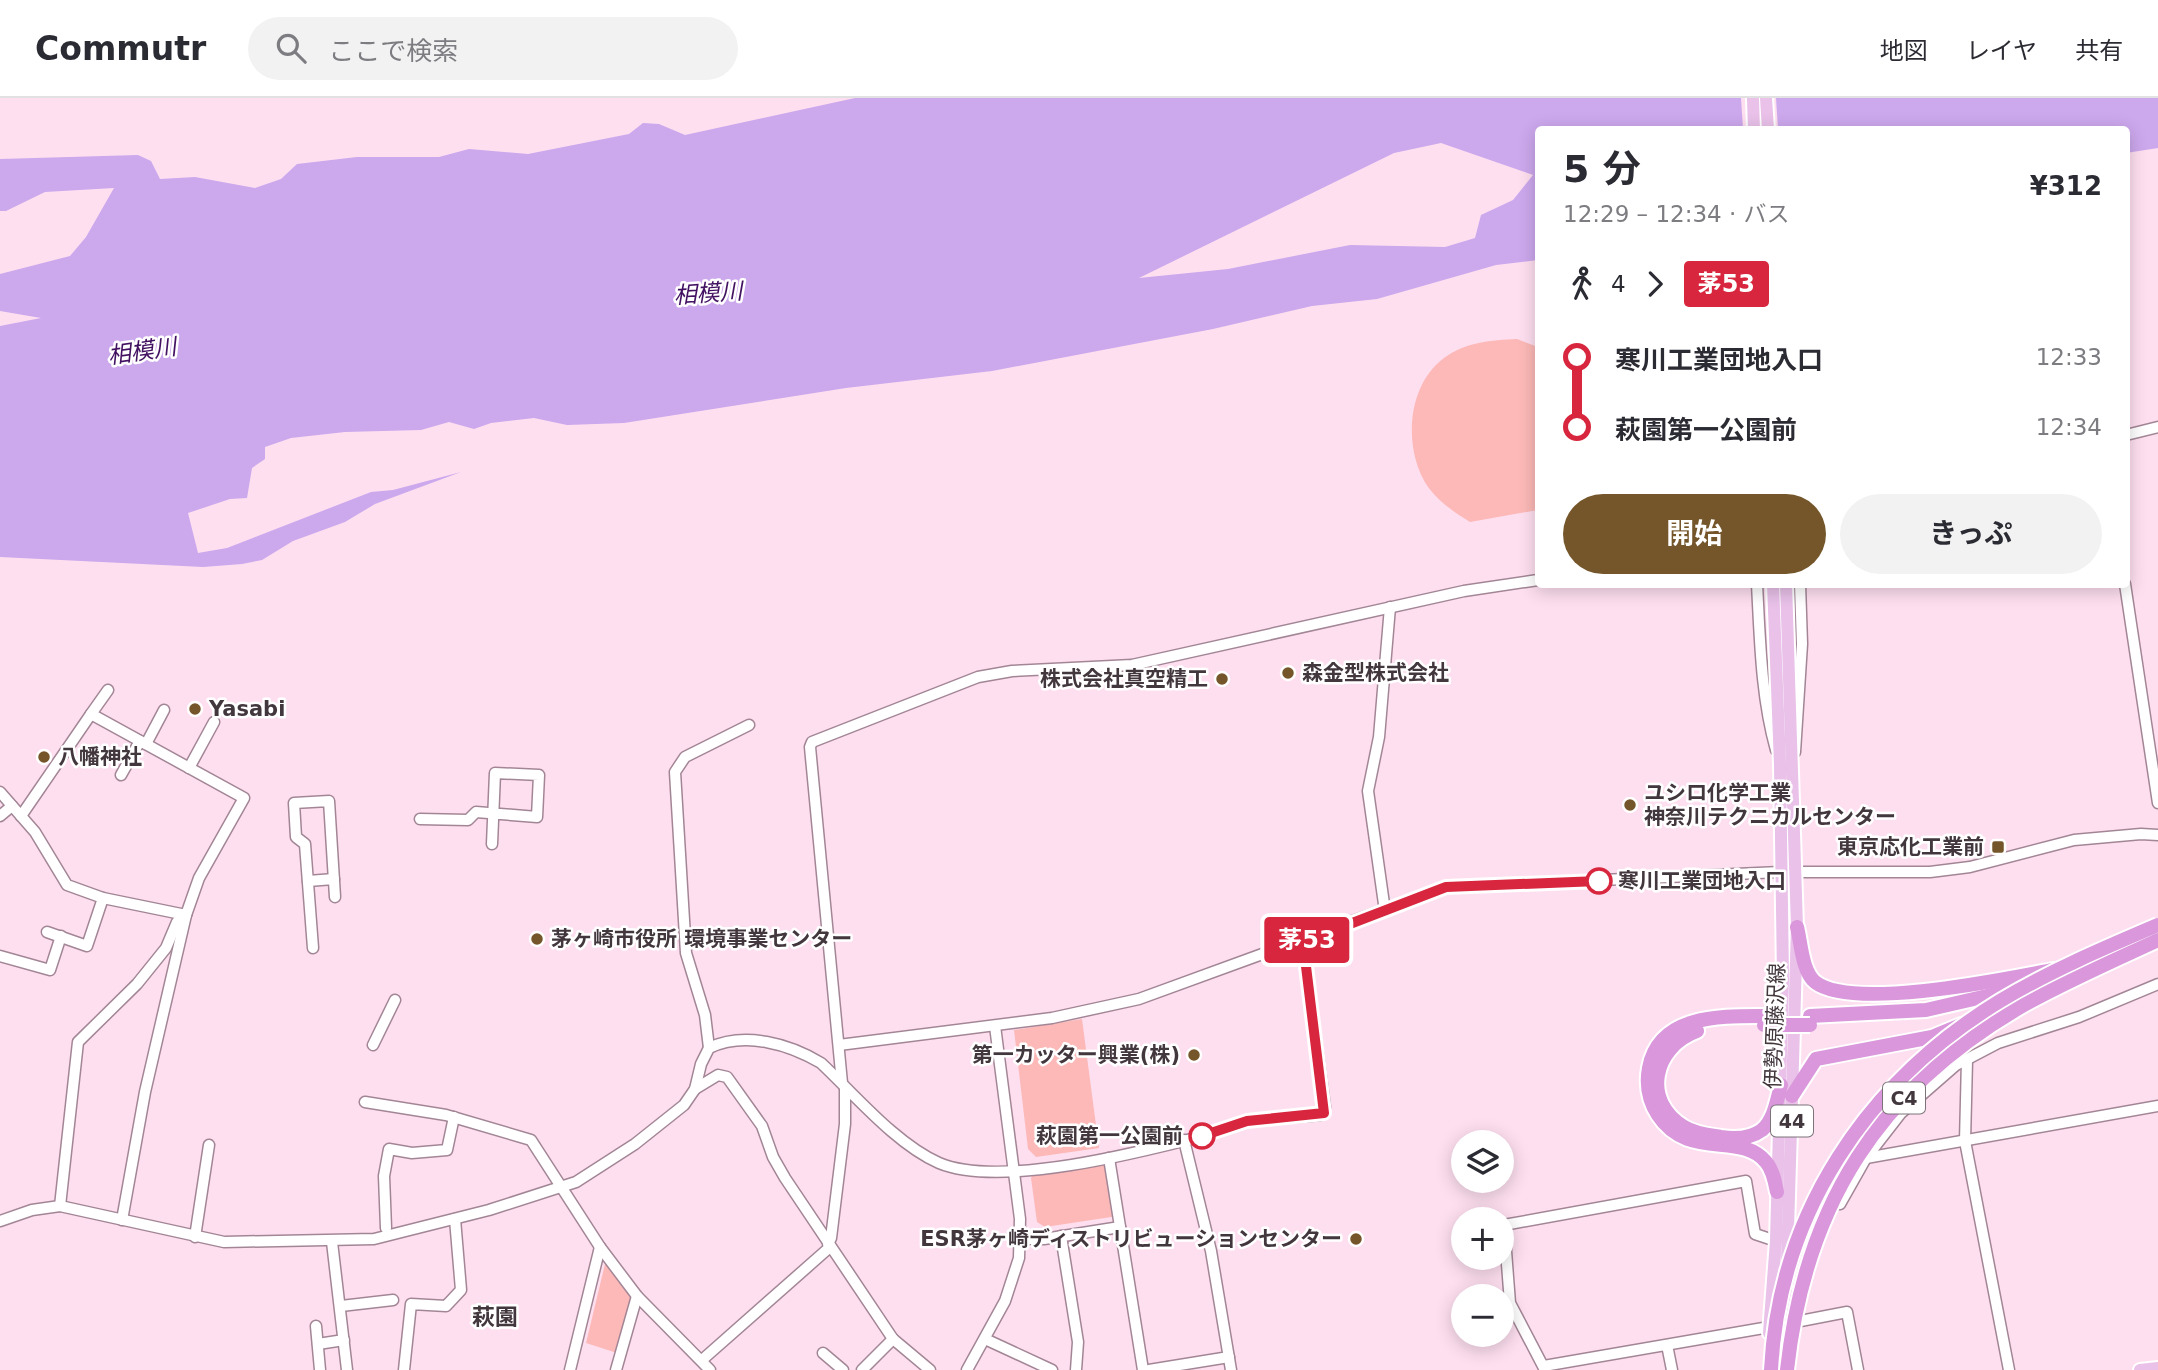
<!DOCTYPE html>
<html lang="ja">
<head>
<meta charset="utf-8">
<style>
  :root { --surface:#fff; --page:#f2f2f3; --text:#2b2b33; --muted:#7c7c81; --line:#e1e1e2; --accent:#74562a }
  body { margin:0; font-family:"DejaVu Sans","Noto Sans JP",sans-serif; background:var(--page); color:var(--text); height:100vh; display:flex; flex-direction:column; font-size:26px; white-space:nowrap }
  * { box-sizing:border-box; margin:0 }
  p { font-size:23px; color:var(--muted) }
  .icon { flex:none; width:38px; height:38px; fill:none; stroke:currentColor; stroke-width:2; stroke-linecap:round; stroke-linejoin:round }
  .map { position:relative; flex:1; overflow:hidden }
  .drawer { position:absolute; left:1535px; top:28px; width:595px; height:462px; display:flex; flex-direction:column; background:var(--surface); border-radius:7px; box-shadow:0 4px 18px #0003 }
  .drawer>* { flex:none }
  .badge { padding:0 14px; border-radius:5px; font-size:24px; line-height:46px }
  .fabs { position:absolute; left:1451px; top:1032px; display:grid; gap:14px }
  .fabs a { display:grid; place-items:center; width:63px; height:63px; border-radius:50%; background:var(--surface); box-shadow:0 4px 18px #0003; font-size:35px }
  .map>.badge { position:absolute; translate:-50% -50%; box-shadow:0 0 0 4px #fff }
  .legs { display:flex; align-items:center; gap:10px; height:77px; padding:0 28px; font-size:23px }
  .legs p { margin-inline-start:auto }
  .overview { display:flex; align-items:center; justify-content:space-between; height:119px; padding:0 28px }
  h1 { font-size:38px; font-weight:700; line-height:52px }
  .button { display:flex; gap:14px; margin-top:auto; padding:14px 28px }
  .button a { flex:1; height:80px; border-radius:42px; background:var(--accent); color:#fff; font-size:28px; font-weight:700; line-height:80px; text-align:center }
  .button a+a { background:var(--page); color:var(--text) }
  ul { padding:0 28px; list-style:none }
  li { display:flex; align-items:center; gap:24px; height:70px; font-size:26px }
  li i { display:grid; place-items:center; width:10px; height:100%; margin:0 9px; background:currentColor }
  li i::after { content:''; width:18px; height:18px; margin:-9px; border:5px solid; border-radius:50%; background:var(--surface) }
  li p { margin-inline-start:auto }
  li:first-child i { background:linear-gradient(#0000 50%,currentColor 0) }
  li:last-child i { background:linear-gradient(currentColor 50%,#0000 0) }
  header { display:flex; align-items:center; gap:42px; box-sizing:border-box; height:98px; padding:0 35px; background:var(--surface); border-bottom:2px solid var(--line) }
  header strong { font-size:33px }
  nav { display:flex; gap:38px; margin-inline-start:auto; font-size:24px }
  .search { width:490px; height:63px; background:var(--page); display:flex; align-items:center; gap:18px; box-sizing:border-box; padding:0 24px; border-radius:38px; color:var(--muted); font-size:26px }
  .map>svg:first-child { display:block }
  .green { fill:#fcb9b7 }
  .water { fill:#cca8ed; fill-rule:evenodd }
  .pier { fill:#fedff0 }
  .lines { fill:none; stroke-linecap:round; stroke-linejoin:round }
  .minor-casing { stroke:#a38696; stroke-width:13 }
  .major-casing { stroke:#fff; stroke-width:16 }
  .highway-casing { stroke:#fff; stroke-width:18 }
  .minor { stroke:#fff; stroke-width:10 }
  .major { stroke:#e9c1e9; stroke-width:12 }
  .highway { stroke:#da97db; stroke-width:14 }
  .highway-bridge-casing { stroke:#fff; stroke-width:18; stroke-linecap:butt }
  .highway-bridge { stroke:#da97db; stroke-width:14 }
  .line-1-casing { stroke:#fff; stroke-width:16 }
  .line-1 { stroke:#d7263d; stroke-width:10 }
  .poi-dot { fill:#74562a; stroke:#fff; stroke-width:2.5 }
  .stop-1-dot { fill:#fff; stroke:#d7263d; stroke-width:3.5 }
  .labels { text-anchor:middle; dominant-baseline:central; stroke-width:5; stroke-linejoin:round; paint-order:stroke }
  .shield { fill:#fff; stroke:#7b7378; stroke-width:2 }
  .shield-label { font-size:19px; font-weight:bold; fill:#43373e }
  .poi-label { font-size:21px; font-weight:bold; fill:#43373e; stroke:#fff; text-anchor:start }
  .stop-label { font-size:21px; font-weight:bold; fill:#43373e; stroke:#fff; text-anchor:start }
  .street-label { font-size:21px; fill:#43373e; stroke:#fff }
  .water-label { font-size:23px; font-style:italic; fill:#421161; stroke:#fff }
  .neighbourhood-label { font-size:23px; font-weight:bold; fill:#43373e; stroke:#fff }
</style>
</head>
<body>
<header>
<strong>Commutr</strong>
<div class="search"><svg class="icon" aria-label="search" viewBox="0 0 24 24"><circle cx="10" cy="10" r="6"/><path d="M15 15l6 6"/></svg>ここで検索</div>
<nav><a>地図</a><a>レイヤ</a><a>共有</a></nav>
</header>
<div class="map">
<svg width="2158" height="1272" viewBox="0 0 2158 1272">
  <rect width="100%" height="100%" fill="#fedff0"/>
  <!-- green -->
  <g class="green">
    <path d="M1517,241L1538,249V412L1470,424C1454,414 1439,404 1428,389C1403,352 1406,288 1444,260C1465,244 1492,242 1517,241Z"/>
    <polygon points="1082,921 1099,1050 1036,1059 1028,1051 1014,932"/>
    <polygon points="1108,1065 1118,1118 1045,1129 1037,1124 1031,1080 1034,1074"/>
    <polygon points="605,1166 609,1166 631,1196 633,1204 617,1255 586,1245"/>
  </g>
  <!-- water -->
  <path class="water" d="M855,0H2158V50L2126,55V32H1538V162L1496,167L1377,201L1312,208L1213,231L992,273L846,290L624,325L567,327L534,320L491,325L474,331L449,324L421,332L345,334L291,340L265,349V361L252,370L247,400L230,401L188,415L198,455L227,450L371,394L393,392L461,374L375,406L345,424L293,443L262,462L242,466L203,469L0,459V228L41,220L0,213V176L70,158L86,139L114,90L45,94L6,113H0V61L138,57L151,63L160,81L195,79L255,90L281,81L297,66L357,59H439L469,51L528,56L629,36L643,25L659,26L685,37ZM1441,45L1533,77L1513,102L1481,117L1475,140L1445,149L1350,147L1228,171L1139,180L1394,55Z"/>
  <!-- pier -->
  <polygon class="pier" points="1741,0 1776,0 1778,31 1743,31"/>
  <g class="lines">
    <!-- minor casing -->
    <g class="minor-casing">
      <g id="minor">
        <polyline points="2126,337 2158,329"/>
        <path d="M1757,486C1760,542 1761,599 1776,652"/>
        <polyline points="2125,486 2158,705"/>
        <polyline points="108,592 91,616 244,700 199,780 186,817 145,994 122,1122"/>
        <polyline points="146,646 164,612"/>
        <polyline points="1795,654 1802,546 1800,486"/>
        <polyline points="189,670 214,624"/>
        <polyline points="121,677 140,643"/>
        <polyline points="0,694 35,734 67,787 103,800 186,817"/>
        <polyline points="0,718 12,708"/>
        <polyline points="21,718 91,616"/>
        <polyline points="420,721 468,722 476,714 537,719 539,677 495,675 492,746"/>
        <polyline points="308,783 334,781"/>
        <polyline points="1385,813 1368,693 1379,639 1390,509"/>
        <polyline points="47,834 87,848 103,800"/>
        <polyline points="313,850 305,746 296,739 294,705 329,703 335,799"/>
        <polyline points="0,858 50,872 61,838"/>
        <polyline points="373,947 395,902"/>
        <polyline points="839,947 1052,920 1139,901 1446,789 1780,774 1930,774 1970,769 2074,742 2141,736 2158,737"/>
        <polyline points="709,950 705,917 686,855 675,674 685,659 749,627"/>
        <polyline points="1967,962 1965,1043 2009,1272"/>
        <polyline points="842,985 810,649 812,644 978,579 1012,573 1132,567 1464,493 1538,482"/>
        <polyline points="695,991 718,977 727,979 762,1028 773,1059 785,1080 893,1241 930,1272"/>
        <polyline points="365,1004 446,1017 531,1042 600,1149 637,1198 710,1272"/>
        <polyline points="1184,1042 1211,1153 1231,1272"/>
        <polyline points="1109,1060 1143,1272"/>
        <polyline points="1866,1060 2158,1008"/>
        <polyline points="1840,1106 1866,1060 1901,1015 1956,967 1998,945 2079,919 2158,886"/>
        <polyline points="60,1108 78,944 137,886 166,850 177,824 186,817"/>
        <path d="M0,1123L32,1112L60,1108L224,1144L374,1141L489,1112L576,1084L635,1046L684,1007L695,991L701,966L709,950C745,933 789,946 821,965C855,997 896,1046 939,1065C1001,1091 1145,1053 1211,1036C1223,1032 1234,1026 1246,1024C1270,1019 1296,1020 1320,1017L1324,1015L1325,1009L1303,844"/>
        <polyline points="386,1130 384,1078 389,1051 412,1055 447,1052 454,1019"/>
        <polyline points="1061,1138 1078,1244 1076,1272"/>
        <polyline points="195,1139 209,1047"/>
        <polyline points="1021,1141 1044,1141 1120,1129"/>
        <polyline points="332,1144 347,1272"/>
        <polyline points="828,1146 831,1140 845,1026 845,990"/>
        <polyline points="341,1208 393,1202"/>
        <polyline points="1790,1225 1847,1214 1858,1272"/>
        <polyline points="316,1228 320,1272"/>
        <polyline points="985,1241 1052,1272"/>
        <polyline points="318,1246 344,1242"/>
        <polyline points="1667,1247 1672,1272"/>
        <polyline points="823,1255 843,1272"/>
        <polyline points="702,1262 830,1149"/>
        <polyline points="1544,1268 1775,1228"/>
        <polyline points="404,1272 411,1206 446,1208 461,1192 455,1121"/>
        <polyline points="570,1272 600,1149"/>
        <polyline points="616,1272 637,1198"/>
        <polyline points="862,1272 893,1241"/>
        <polyline points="967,1272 1005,1203 1019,1160 1020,1121 995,928"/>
        <polyline points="1149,1272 1229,1259"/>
        <polyline points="1545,1272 1510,1205 1504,1127 1746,1083 1755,1136 1776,1143"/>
      </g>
    </g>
    <!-- major casing -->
    <g class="major-casing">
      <g id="major">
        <polyline points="1753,0 1754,32"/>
        <polyline points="1766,0 1768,32"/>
        <polyline points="1786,486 1797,829 1787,1165"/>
        <polyline points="1769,1235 1776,1143 1783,881 1780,666 1773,486"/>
        <polyline points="1784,1256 1787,1193"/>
        <polyline points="2140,1272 2158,1270"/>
      </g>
    </g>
    <!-- highway casing -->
    <g class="highway-casing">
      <g id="highway">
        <path d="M1797,829C1801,845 1802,873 1815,884C1852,913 2006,881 2053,872"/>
        <polyline points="1986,916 2032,897"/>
        <path d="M1765,918C1722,918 1659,916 1649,970C1646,986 1649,1003 1658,1017C1688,1063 1741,1033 1766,1064C1773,1072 1775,1084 1777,1094"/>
        <polyline points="1810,918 1926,912 2013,892"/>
        <path d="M1697,933C1653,949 1641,1003 1684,1029C1695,1036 1709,1037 1721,1039C1735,1041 1750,1041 1762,1032C1774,1022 1777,1002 1781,987"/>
        <polyline points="1792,998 1816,961 1932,939 1961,927"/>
      </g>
    </g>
    <!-- minor -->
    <use href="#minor" class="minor"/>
    <!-- major -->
    <use href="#major" class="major"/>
    <!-- highway -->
    <use href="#highway" class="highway"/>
    <!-- highway-bridge casing -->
    <g class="highway-bridge-casing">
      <g id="highway-bridge">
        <polyline points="1764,927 1810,927"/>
        <path d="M1771,1272C1779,1115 1867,984 2000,903C2050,873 2104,850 2158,827"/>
        <path d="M1787,1272C1805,1107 1879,990 2024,907C2067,883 2113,863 2158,842"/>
      </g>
    </g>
    <!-- highway-bridge -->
    <use href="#highway-bridge" class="highway-bridge"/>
  </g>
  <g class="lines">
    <!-- line-1 casing -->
    <g class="line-1-casing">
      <polyline id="line-1" points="1202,1038 1247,1023 1324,1015 1303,844 1446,789 1599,783"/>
    </g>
    <!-- line-1 -->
    <use href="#line-1" class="line-1"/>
  </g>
  <!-- markers -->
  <g class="poi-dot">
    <circle cx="1288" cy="575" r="7"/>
    <circle cx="1222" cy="581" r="7"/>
    <circle cx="195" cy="611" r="7"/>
    <circle cx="44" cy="659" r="7"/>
    <circle cx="1630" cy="707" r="7"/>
    <rect x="1991" y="742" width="14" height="14" rx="3.5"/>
    <circle cx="537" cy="841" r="7"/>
    <circle cx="1194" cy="957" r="7"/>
    <circle cx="1356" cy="1141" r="7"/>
  </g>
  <g class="stop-1-dot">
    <circle cx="1599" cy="783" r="12"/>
    <circle cx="1202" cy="1038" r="12"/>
  </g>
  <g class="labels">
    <!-- shield labels -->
    <g class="shield">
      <rect x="1883" y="984.5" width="42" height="31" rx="5"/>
      <rect x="1771" y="1007.5" width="42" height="31" rx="5"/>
    </g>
    <g class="shield-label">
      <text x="1904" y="1000">C4</text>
      <text x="1792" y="1023">44</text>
    </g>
    <!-- poi labels -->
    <g class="poi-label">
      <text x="1302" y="575">森金型株式会社</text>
      <text x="1208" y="581" text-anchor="end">株式会社真空精工</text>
      <text x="209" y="611">Yasabi</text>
      <text x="58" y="659">八幡神社</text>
      <text x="1644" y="695">ユシロ化学工業<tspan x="1644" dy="24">神奈川テクニカルセンター</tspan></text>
      <text x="1984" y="749" text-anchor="end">東京応化工業前</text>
      <text x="551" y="841">茅ヶ崎市役所 環境事業センター</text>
      <text x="1180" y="957" text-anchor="end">第一カッター興業(株)</text>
      <text x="1342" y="1141" text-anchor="end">ESR茅ヶ崎ディストリビューションセンター</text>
    </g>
    <!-- stop labels -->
    <g class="stop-label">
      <text x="1618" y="783">寒川工業団地入口</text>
      <text x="1183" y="1038" text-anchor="end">萩園第一公園前</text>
    </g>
    <!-- street labels -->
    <g class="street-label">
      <text transform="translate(1775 928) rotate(-88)">伊勢原藤沢線</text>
    </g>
    <!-- water labels -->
    <g class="water-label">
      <text transform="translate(708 195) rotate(-4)">相模川</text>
      <text transform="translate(142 253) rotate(-8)">相模川</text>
    </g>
    <!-- neighbourhood labels -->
    <g class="neighbourhood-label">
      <text x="495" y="1219">萩園</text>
    </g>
  </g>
</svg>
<div class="fabs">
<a><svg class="icon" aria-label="layers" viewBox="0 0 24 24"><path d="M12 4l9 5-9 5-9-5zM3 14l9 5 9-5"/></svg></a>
<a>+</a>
<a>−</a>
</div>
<b class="badge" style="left:1307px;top:842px;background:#d7263d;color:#fff">茅53</b>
<section class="drawer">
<div class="overview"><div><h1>5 分</h1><p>12:29 – 12:34 · バス</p></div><b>¥312</b></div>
<div class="legs"><svg class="icon" aria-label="walk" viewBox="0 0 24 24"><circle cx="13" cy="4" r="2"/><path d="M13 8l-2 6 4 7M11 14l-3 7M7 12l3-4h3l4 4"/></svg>4<svg class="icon" aria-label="forward" viewBox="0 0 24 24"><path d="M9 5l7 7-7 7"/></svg><b class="badge" style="background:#d7263d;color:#fff">茅53</b></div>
<ul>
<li><i style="color:#d7263d"></i><b>寒川工業団地入口</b><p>12:33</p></li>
<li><i style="color:#d7263d"></i><b>萩園第一公園前</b><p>12:34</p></li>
</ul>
<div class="button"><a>開始</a><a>きっぷ</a></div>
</section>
</div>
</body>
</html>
